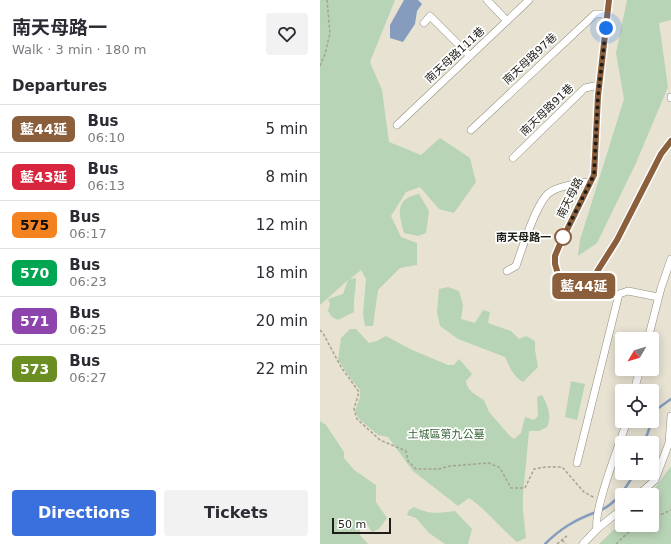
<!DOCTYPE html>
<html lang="en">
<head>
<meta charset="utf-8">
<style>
  :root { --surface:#fff; --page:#f2f2f3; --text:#2b2b33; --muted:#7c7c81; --line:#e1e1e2; --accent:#3a6fde }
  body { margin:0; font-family:"DejaVu Sans","Noto Sans TC",sans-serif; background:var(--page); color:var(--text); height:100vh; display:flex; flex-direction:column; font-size:15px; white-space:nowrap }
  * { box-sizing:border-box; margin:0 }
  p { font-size:13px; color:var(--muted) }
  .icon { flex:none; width:22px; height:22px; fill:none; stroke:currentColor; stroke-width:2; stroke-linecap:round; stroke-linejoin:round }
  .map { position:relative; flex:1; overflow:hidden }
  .panel { display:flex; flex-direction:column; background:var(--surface); width:320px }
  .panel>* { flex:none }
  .badge { padding:0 8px; border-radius:6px; font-size:14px; line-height:26px }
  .needle { width:26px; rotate:232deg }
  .tools { position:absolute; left:295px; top:332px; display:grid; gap:8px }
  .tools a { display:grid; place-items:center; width:44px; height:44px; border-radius:4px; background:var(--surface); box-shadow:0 2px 10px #0003; font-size:20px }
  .scale { position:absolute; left:12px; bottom:10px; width:59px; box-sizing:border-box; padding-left:4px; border:2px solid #1e1d17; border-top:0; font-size:11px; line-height:14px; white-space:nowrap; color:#1e1d17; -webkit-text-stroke:3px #fff; paint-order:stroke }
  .you { position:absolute; width:20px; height:20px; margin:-10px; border:3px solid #fff; border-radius:50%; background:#1a73e8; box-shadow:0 0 0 6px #1a73e833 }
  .map>.badge { position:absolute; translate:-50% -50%; box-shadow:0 0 0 2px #fff }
  h2 { padding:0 12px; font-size:15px; line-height:36px }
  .round { display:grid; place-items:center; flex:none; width:42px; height:42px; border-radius:4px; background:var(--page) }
  .overview { display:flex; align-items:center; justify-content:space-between; height:68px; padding:0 12px }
  h1 { font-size:19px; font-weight:700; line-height:30px }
  .action { display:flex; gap:8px; margin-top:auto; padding:8px 12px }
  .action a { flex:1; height:46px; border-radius:4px; background:var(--accent); color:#fff; font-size:16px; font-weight:700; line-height:46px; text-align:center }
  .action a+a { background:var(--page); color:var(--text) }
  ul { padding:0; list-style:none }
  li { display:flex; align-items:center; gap:12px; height:48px; padding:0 12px; border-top:1px solid var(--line) }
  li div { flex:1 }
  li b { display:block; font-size:15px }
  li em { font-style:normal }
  li .badge { min-width:44px; font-weight:700; text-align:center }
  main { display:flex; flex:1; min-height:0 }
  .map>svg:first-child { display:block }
  .green { fill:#b8d4b6 }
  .water { fill:#859cbe }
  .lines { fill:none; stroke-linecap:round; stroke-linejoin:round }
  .stream { stroke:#859cbe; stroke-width:2.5 }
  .minor-casing { stroke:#928d7e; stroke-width:8 }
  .path { stroke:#a5a295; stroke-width:1.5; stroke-dasharray:3 2; stroke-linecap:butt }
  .minor { stroke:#fff; stroke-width:7 }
  .line-casing { stroke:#fff; stroke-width:9 }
  .line { stroke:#8b5e3c; stroke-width:6 }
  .walk { stroke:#1e1d17; stroke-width:4; stroke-dasharray:0 7.2 }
  .stop-dot { fill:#fff; stroke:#8b5e3c; stroke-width:2 }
  .labels { text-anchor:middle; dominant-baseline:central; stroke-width:3.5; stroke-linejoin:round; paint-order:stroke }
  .street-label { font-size:11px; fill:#1e1d17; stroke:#fff }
  .stop-label { font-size:11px; font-weight:bold; fill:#1e1d17; stroke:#fff; text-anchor:end }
  .park-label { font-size:11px; fill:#325f33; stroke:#fff }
</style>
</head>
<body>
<main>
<section class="panel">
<div class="overview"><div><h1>南天母路一</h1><p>Walk · 3 min · 180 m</p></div><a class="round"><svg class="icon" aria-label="heart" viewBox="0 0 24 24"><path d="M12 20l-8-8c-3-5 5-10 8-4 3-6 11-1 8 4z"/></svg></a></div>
<h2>Departures</h2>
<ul>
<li><span class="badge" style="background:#8b5e3c;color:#fff">藍44延</span><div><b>Bus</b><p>06:10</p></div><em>5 min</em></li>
<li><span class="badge" style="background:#d7263d;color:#fff">藍43延</span><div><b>Bus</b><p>06:13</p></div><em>8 min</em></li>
<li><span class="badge" style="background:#f58220;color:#111">575</span><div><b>Bus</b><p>06:17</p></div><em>12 min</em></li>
<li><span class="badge" style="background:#00a651;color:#fff">570</span><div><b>Bus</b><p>06:23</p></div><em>18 min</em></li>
<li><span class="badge" style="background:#8e44ad;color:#fff">571</span><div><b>Bus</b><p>06:25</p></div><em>20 min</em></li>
<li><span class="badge" style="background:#6b8e23;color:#fff">573</span><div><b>Bus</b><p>06:27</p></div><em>22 min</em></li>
</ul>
<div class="action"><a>Directions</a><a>Tickets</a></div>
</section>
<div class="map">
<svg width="351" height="544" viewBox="0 0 351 544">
  <rect width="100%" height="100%" fill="#e7e2d2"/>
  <!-- green -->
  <g class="green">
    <path d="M0,0H75L50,62L62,90L69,142L101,155L120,138L150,158L156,182L134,213L119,209L100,187L86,192L71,216L81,237L97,243V265L80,268L58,290L53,326H45L43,314L46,279L41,270L30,279L36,278C36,290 33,300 34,312L18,320L12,317L8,311L10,304L8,299L23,294L28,280L0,305Z"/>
    <polygon points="307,0 351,0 351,20 339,23 348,87 316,163 277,243 258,256 260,240 304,99 296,53"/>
    <path d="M99,194L109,211L106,233L98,236L84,233C79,214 74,199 99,194Z"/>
    <path d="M128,287L139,291L143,305L141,319L155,323L163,310L170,312L168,323L191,331L199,339L206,336L215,341V350L218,367L203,382C193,376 189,366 185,357L138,339L120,326L117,312L119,289Z"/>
    <path d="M30,329H36L49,343L57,341L66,336L90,349L128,365H134L139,359L152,374L146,381C147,391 156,395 164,400L169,412L189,435L194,439L201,433L205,417L214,420L218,416L217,397L222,395C228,406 232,416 227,427L219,431H209L203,495V511L206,538L197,542C180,528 167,510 149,498L138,506L93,471L68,437L58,435L39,419L35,411L40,397V390L31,379L18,360L21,338Z"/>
    <polygon points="251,381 265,384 257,420 245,417"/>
    <polygon points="0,421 6,425 24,452 24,458 34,470 56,485 56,502 67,518 59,529 52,532 46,523 40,526 40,535 48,544 0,544"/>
    <polygon points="351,466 351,544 279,544 302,522 302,525 332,525 332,495 330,495"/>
    <path d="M94,507C111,515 117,513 135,511L152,529L148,544H125L109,533L96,518L87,515L89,510Z"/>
  </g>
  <!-- water -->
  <polygon class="water" points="84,0 98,0 102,4 97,11 95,24 83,42 70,38 70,25"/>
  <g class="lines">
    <!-- stream -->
    <g class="stream">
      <polyline points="332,419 333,412 351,399"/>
      <polyline points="324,443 332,421"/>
      <path d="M281,510C297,503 306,487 315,473"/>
      <path d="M225,544C241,528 255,520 276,512"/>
    </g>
    <!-- minor casing -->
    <g class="minor-casing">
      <g id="minor">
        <polyline points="167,0 187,21"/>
        <polyline points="289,0 278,96 274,175 240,244 235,256 235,264 238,274 244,282 252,287 260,288 267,285 273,278 297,239 341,154 351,141"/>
        <polyline points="104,23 110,16 150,56"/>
        <polyline points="351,97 351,98"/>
        <polyline points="77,125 209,0"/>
        <polyline points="151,130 275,14 288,14"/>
        <polyline points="193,158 265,88 279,85"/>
        <path d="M187,271L196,266C202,249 216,203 229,193C238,186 260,183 271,182"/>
        <polyline points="328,339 341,288 351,259"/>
        <polyline points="314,391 320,369"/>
        <polyline points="257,463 299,294 308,291 338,297"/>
        <polyline points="318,495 335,480 349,443 351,416"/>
        <path d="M277,529C273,510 300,443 307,421"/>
        <polyline points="263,544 277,529 302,509"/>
      </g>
    </g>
    <!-- path -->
    <g class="path">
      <polyline points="0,66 5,54 10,33 7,0"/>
      <polyline points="0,330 3,333 21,367 39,392 34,409 37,419 60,440 86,451 88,461 96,469 119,469 130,466 169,463 180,468 191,488 205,488 214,469 226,467 242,467 264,492 275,498"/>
      <polyline points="332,519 351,510"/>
      <polyline points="242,540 246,544"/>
      <polyline points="237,544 248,535"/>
      <polyline points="296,544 313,528 320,525"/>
    </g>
    <!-- minor -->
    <use href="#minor" class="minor"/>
  </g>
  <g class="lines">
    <!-- line casing -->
    <g class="line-casing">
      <polyline id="line" points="289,0 278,96 274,175 240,244 235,256 235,264 238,274 244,282 252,287 260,288 267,285 273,278 297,240 341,154 351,141"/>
    </g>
    <!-- line -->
    <use href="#line" class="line"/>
    <!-- walk -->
    <polyline class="walk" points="243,237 274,175 278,96 286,28"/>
  </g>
  <!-- markers -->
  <circle class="stop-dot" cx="243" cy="237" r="8"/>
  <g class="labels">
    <!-- street labels -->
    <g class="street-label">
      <text transform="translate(135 55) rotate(-43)">南天母路111巷</text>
      <text transform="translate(210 59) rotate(-43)">南天母路97巷</text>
      <text transform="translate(227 110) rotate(-44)">南天母路91巷</text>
      <text transform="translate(250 198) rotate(-63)">南天母路</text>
    </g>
    <!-- stop labels -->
    <g class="stop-label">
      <text x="231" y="237">南天母路一</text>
    </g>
    <!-- park labels -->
    <g class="park-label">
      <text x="126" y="434">土城區第九公墓</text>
    </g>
  </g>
</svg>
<div class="tools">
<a><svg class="needle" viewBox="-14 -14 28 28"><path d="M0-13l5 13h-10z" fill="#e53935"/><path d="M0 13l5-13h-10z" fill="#7c7c81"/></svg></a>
<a><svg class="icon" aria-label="locate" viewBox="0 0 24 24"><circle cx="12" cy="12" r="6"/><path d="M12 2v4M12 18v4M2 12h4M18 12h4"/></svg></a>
<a>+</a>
<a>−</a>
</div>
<div class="scale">50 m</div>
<div class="you" style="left:286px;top:28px"></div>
<b class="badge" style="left:264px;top:286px;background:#8b5e3c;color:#fff">藍44延</b>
</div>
</main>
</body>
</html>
